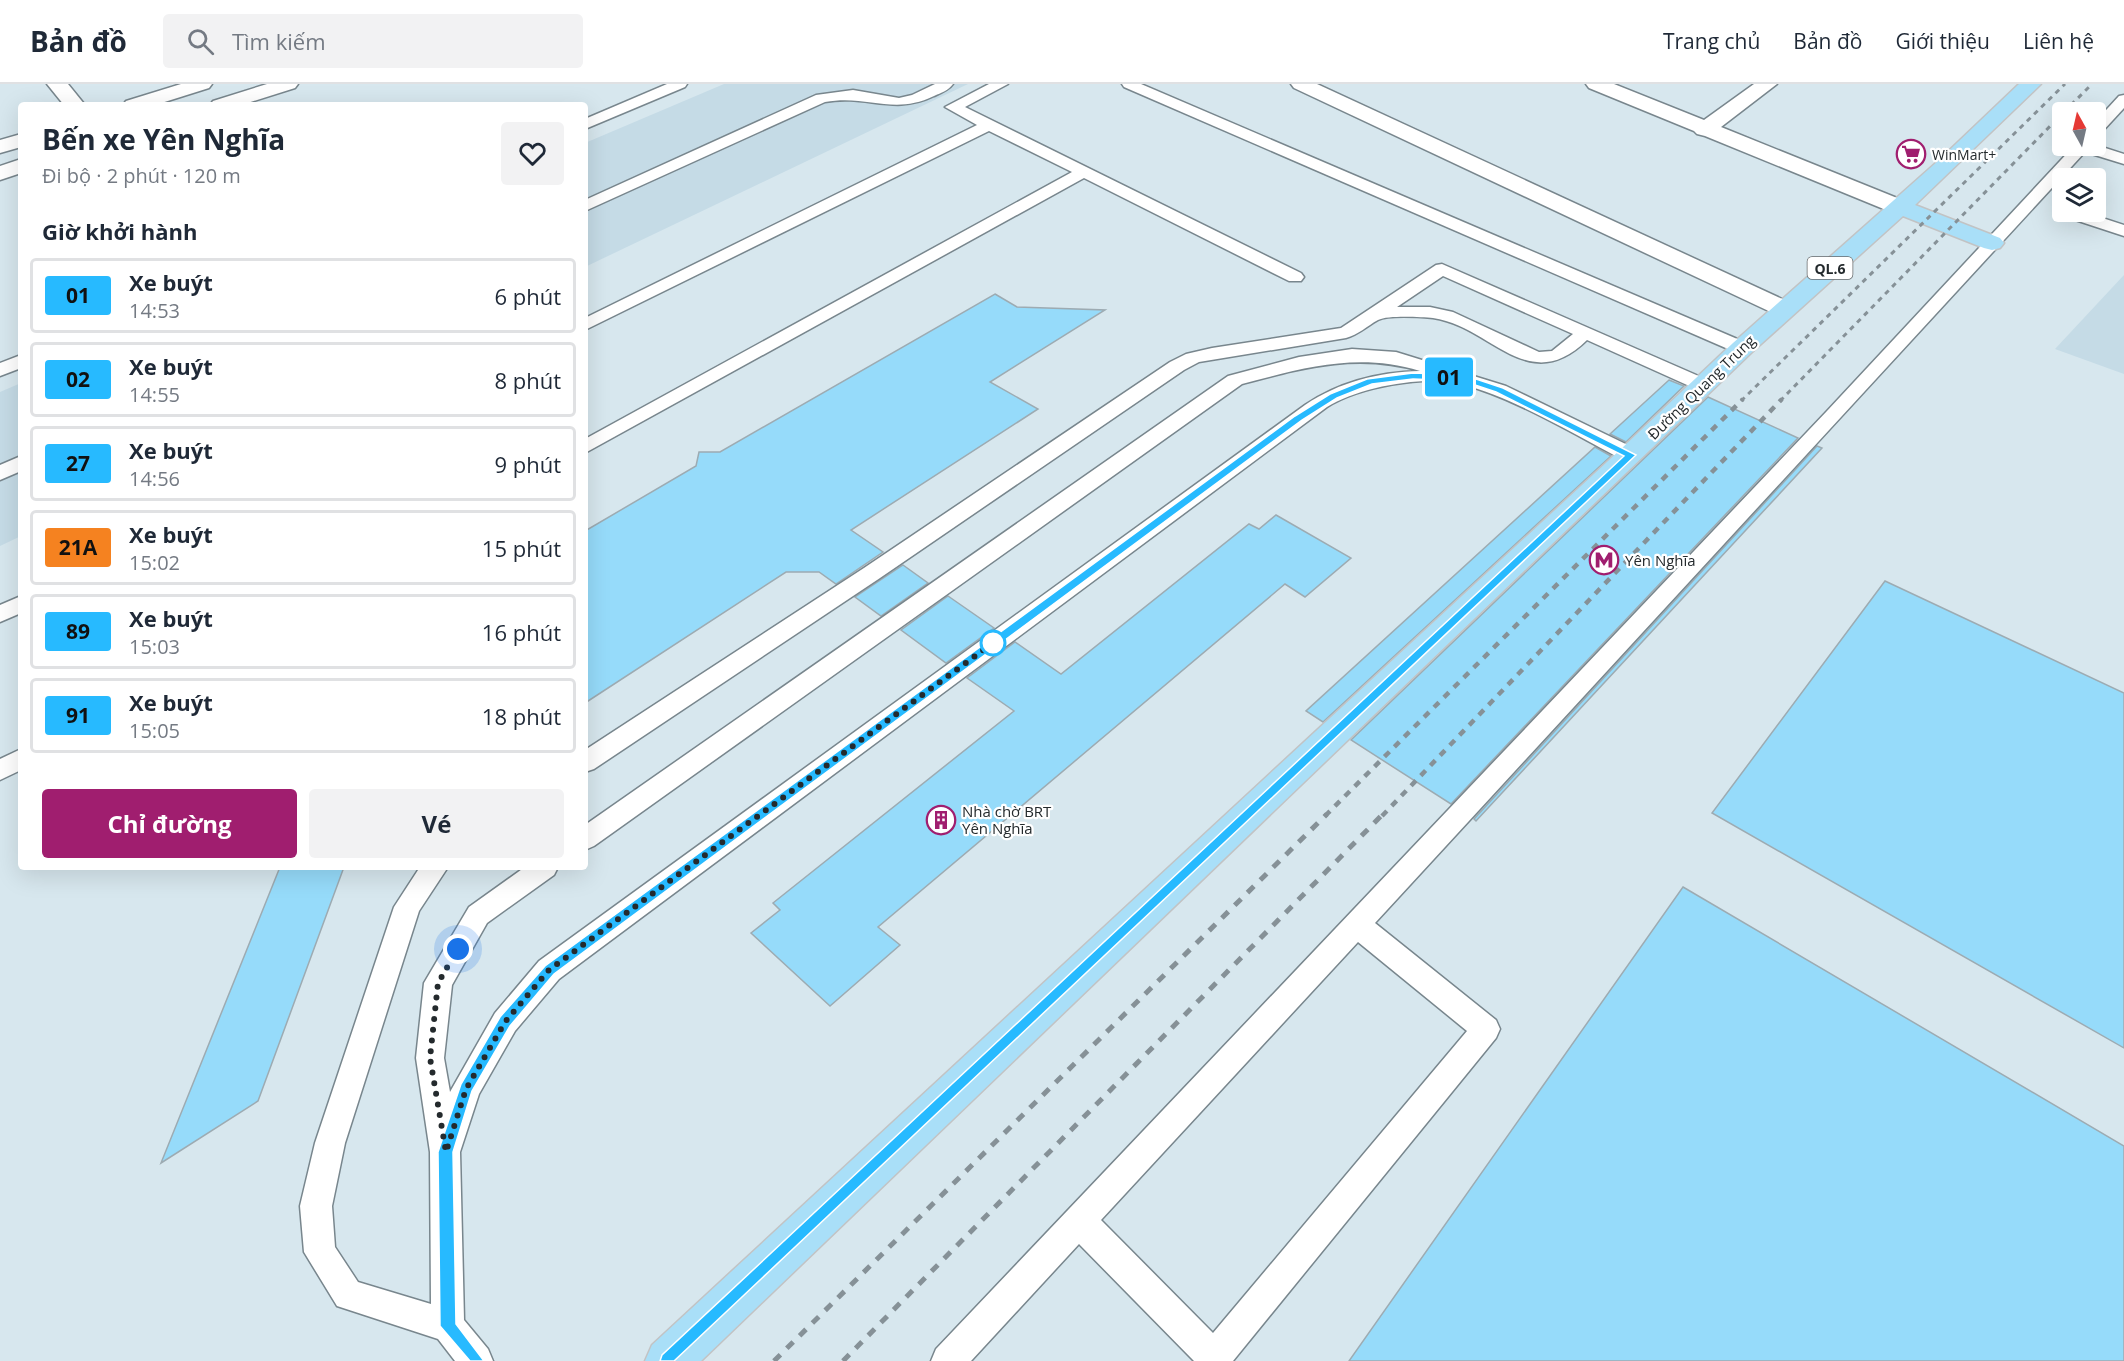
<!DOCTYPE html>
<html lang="vi">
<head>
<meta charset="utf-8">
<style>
  :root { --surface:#fff; --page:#f2f2f3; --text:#1f2937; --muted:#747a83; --line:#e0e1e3; --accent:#a01e6f }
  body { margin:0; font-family:"Open Sans",sans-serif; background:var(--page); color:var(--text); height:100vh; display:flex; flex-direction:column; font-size:22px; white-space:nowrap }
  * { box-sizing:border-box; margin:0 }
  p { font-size:20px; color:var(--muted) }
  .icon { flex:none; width:33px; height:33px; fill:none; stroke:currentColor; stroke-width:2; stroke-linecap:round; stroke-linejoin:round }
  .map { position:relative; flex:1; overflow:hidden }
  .side { position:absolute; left:18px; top:18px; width:570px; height:768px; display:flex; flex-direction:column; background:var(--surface); border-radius:6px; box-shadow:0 6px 24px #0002 }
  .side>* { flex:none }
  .badge { padding:0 12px; border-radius:4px; font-size:21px; line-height:39px }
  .needle { width:39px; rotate:352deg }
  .buttons { position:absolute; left:2052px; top:18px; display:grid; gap:12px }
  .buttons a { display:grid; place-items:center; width:54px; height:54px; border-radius:6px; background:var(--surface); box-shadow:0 6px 24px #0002; font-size:30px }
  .you { position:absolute; width:30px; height:30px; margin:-15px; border:4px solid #fff; border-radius:50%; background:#1a73e8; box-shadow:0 0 0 9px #1a73e833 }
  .map>.badge { position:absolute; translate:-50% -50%; box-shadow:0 0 0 3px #fff }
  h2 { padding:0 24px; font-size:22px; line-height:54px }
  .round { display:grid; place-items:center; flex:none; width:63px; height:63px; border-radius:6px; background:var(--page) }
  .summary { display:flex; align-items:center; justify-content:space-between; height:102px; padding:0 24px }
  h1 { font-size:28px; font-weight:700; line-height:45px }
  .action { display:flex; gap:12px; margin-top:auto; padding:12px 24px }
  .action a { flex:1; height:69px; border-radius:6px; background:var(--accent); color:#fff; font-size:24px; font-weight:700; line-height:69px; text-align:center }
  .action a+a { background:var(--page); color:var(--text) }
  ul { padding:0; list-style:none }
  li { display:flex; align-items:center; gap:18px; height:75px; margin:0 12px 9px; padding:0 12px; border:3px solid var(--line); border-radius:6px }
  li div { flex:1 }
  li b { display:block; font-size:22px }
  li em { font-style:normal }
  li .badge { min-width:66px; font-weight:700; text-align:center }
  header { display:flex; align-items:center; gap:36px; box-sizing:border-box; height:84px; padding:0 30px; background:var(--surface); border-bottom:2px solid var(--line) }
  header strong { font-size:28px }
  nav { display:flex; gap:33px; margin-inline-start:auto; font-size:21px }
  .search { width:420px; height:54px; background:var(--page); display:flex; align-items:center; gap:15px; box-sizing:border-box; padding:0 21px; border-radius:6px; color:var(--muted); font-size:22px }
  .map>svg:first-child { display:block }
  .built { fill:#c5dbe6 }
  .building { fill:#96dbfa; stroke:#9dabb2; stroke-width:1.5 }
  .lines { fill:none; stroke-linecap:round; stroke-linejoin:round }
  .lane-casing { stroke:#78868d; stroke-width:3 }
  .street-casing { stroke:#78868d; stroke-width:3 }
  .highway-casing { stroke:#c2c3c4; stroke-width:3 }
  .lane { fill:#fff; fill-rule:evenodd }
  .street { fill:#fff; fill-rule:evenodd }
  .highway { fill:#a9dff8; fill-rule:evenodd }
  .rail-far2 { stroke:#869197; stroke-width:3; stroke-dasharray:5 5; stroke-linecap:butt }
  .rail-far1 { stroke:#869197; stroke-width:4.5; stroke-dasharray:7 7; stroke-linecap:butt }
  .rail { stroke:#869197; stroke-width:5; stroke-dasharray:9 9; stroke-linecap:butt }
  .line { fill:#27baff; stroke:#fff; stroke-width:1.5 }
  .walk { stroke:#242a2d; stroke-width:6; stroke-dasharray:0 10.8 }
  .stop-dot { fill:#fff; stroke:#27baff; stroke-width:3 }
  .labels { text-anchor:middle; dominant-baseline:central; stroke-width:4.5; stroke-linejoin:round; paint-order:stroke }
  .far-poi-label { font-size:14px; fill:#242a2d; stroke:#fff; text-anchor:start }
  .shield { fill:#fff; stroke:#666a6c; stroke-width:1.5 }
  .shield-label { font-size:14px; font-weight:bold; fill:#242a2d }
  .street-label { font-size:15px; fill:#242a2d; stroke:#fff }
  .poi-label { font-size:15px; fill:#242a2d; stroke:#fff; text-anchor:start }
</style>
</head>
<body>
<header>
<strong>Bản đồ</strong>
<div class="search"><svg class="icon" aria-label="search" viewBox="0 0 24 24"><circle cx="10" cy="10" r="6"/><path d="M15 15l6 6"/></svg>Tìm kiếm</div>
<nav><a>Trang chủ</a><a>Bản đồ</a><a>Giới thiệu</a><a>Liên hệ</a></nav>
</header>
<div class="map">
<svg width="2124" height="1277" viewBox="0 0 2124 1277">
  <rect width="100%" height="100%" fill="#d7e7ee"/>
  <!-- built -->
  <g class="built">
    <polygon points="724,0 968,0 585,183 585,59"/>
    <polygon points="2124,191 2124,290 2055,265"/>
    <polygon points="21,299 21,452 0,462 0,308"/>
  </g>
  <!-- building -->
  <g class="building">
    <polygon points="995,210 1017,223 1105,226 990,298 1038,325 851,446 883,468 836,500 819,488 786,488 585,619 585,447 696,382 699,368 720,368"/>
    <polygon points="1669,296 1684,302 1626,358 1610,350"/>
    <polygon points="1708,313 1798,354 1451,720 1351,656"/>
    <polygon points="1817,362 1822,364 1476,737 1474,735"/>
    <polygon points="1595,363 1611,372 1323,638 1306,627"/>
    <polygon points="1276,431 1351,474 1305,513 1285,500 878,843 900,861 830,922 751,849 780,826 773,819 1014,627 967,594 1015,558 1061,590 1249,440 1259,445"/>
    <polygon points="903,481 928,499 881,532 855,513"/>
    <polygon points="1885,497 2124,609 2124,964 1712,729"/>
    <polygon points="948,512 994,544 946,579 901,546"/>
    <polygon points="280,783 344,783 258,1017 161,1079"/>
    <polygon points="1683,803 2124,1062 2124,1277 1349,1277"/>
  </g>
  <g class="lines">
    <!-- lane casing -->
    <g class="lane-casing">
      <g id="lane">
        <polygon points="667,0 687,0 685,3 585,45 585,35"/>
        <path d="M935,0H953C949,6 941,9 934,12C893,32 867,10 825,18L585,127V116L816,11L853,6L899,14L912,11Z"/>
        <polygon points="989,0 1008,0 965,23 1301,189 1304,193 1301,197 1289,197 1084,94 585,369 585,355 1072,88 989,47 585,246 585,234 977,41 945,23"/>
        <polygon points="1122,0 1141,0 1749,260 1751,264 1749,268 1735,268 1124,3"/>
        <polygon points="2124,11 2124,24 2101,49 2096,50 2096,37 2119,12"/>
        <path d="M2096,61L2124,70V80L2085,68L1375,839L1496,936L1500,945L1496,954L1233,1277H1194L1079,1160L971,1277H931L936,1265L1827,327L2074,62ZM1358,858L1467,947L1213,1249L1101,1136Z"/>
        <polygon points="2062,125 2062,128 2084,128 2124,141 2124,152 2063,132 2061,128"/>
        <path d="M1442,180L1710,297L1713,301L1710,305H1696L1587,256C1528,314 1491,242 1433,234C1421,233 1388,231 1378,236C1367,242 1358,251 1346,254L1199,278L1184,286L880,494L594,685L585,688V666L864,484L1170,278L1186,270L1212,264L1341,244L1436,181ZM1443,192L1573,250L1552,267L1539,268L1453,228L1430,223H1397Z"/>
        <path d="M1352,265L1396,268L1506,302L1638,366L1641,371L1638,376L1631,377L1624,376C1573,350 1515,314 1461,300C1424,291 1359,303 1327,323L559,895L515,947L479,1010L460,1068L464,1236L488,1265L493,1277H455L438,1255L337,1222L304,1168L300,1122L315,1059L394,823L420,783H448L419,827L345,1059L332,1122L335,1163L358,1198L431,1220L430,1068L416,974L424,899L469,823L525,783H558L554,791L487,839L452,901L444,974L450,1008L495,929L539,877L1305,321C1339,298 1379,288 1420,287C1357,268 1303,284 1242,300L594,762L585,766V741L1228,292L1299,273Z"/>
        <polygon points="21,271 21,284 0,292 0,279"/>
        <polygon points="21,372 21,387 0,396 0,381"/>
        <polygon points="21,512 21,529 0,538 0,521"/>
        <polygon points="21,665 21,686 0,696 0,675"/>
      </g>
    </g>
    <!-- street casing -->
    <g class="street-casing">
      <g id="street">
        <polygon points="47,0 68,0 85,21 64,21"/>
        <polygon points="181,0 212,0 209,4 155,21 123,21 126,17"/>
        <polygon points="267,0 298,0 295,4 241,21 210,21 213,17"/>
        <polygon points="1291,0 1317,0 1793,220 1796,225 1793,230 1784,232 1775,230 1294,4"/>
        <polygon points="1586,0 1614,0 1704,36 1754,0 1777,0 1721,43 1907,118 1910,123 1907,128 1899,130 1891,128 1705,52 1697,50 1694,47 1589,4"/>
        <polygon points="21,50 21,63 0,69 0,56"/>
        <polygon points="21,75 21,89 0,96 0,82"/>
      </g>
    </g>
    <!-- highway casing -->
    <g class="highway-casing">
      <polygon id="highway" points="2019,0 2041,0 1915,121 2000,154 2004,159 2000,164 1992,166 1984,164 1903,132 1751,269 701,1277 645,1277 652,1261 1621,365 1733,259 1938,77"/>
    </g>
    <!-- lane -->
    <use href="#lane" class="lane"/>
    <!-- street -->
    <use href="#street" class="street"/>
    <!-- highway -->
    <use href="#highway" class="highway"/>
    <!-- rail-far2 -->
    <g class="rail-far2">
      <polyline points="2064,28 2092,0"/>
      <polyline points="1741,317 2065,0"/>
      <polyline points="1780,317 2062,30"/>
    </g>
    <!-- rail-far1 -->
    <g class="rail-far1">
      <polyline points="1325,732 1743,315"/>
      <polyline points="1382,732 1782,315"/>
    </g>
    <!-- rail -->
    <g class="rail">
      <polyline points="774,1277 1327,730"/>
      <polyline points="843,1277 1383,730"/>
    </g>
  </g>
  <!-- line -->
  <polygon class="line" points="1413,289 1464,291 1503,304 1636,371 674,1277 660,1277 662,1271 1624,372 1496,308 1463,297 1413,295 1372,300 1337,314 1302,336 554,890 510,942 472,1007 453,1068 456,1240 484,1277 470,1277 440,1242 438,1068 461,1000 500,933 545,882 1295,332 1330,310 1367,295"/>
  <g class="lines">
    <!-- walk -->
    <polyline class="walk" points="458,865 438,899 430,974 446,1068 466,1005 505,938 549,886 1001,553 993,559"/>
  </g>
  <!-- icons -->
  <defs>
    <g id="supermarket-ring" transform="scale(1.5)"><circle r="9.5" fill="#fff" stroke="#a01e6f" stroke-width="1.5"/><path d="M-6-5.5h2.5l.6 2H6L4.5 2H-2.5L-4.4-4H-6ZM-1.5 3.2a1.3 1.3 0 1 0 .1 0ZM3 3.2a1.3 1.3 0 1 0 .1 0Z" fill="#a01e6f"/></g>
    <g id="metro-ring" transform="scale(1.5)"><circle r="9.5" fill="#fff" stroke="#a01e6f" stroke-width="1.5"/><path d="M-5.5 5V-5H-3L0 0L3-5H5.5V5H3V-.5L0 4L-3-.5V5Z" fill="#a01e6f"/></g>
    <g id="building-ring" transform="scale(1.5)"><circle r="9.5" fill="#fff" stroke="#a01e6f" stroke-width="1.5"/><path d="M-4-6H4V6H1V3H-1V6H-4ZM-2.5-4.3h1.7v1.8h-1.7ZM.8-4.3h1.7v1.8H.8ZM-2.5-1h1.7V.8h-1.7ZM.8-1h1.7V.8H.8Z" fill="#a01e6f"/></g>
  </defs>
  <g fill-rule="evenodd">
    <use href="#supermarket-ring" x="1911" y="70"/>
    <use href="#metro-ring" x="1604" y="476"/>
    <use href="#building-ring" x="941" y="736"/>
  </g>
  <!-- markers -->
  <circle class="stop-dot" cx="993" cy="559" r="12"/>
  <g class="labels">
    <!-- far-poi labels -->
    <g class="far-poi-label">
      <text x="1932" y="70">WinMart+</text>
    </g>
    <!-- shield labels -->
    <rect class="shield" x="1807.5" y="173" width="45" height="22" rx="4.5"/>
    <g class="shield-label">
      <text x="1830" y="184">QL.6</text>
    </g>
    <!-- street labels -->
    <g class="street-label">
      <text transform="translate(1701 303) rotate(-44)">Đường Quang Trung</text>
    </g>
    <!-- poi labels -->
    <g class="poi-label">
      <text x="1625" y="476">Yên Nghĩa</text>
      <text x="962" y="727">Nhà chờ BRT<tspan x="962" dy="17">Yên Nghĩa</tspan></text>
    </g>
  </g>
</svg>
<div class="buttons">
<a><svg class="needle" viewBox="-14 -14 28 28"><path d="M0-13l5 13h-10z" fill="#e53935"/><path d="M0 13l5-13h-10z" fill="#747a83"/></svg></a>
<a><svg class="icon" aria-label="layers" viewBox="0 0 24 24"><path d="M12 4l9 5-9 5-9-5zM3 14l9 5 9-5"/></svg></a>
</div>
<div class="you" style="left:458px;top:865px"></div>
<b class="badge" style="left:1449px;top:293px;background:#27baff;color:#111">01</b>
<section class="side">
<div class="summary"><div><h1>Bến xe Yên Nghĩa</h1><p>Đi bộ · 2 phút · 120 m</p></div><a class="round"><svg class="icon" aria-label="heart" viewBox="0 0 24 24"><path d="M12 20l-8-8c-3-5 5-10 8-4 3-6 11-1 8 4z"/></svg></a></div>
<h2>Giờ khởi hành</h2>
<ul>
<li><span class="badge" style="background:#27baff;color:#111">01</span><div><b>Xe buýt</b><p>14:53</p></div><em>6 phút</em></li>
<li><span class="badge" style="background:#27baff;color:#111">02</span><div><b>Xe buýt</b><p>14:55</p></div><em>8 phút</em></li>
<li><span class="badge" style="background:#27baff;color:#111">27</span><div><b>Xe buýt</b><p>14:56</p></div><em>9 phút</em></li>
<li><span class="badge" style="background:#f58220;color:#111">21A</span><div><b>Xe buýt</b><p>15:02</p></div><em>15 phút</em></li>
<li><span class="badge" style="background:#27baff;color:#111">89</span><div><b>Xe buýt</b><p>15:03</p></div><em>16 phút</em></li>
<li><span class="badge" style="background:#27baff;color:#111">91</span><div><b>Xe buýt</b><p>15:05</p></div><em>18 phút</em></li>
</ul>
<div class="action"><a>Chỉ đường</a><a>Vé</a></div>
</section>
</div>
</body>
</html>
